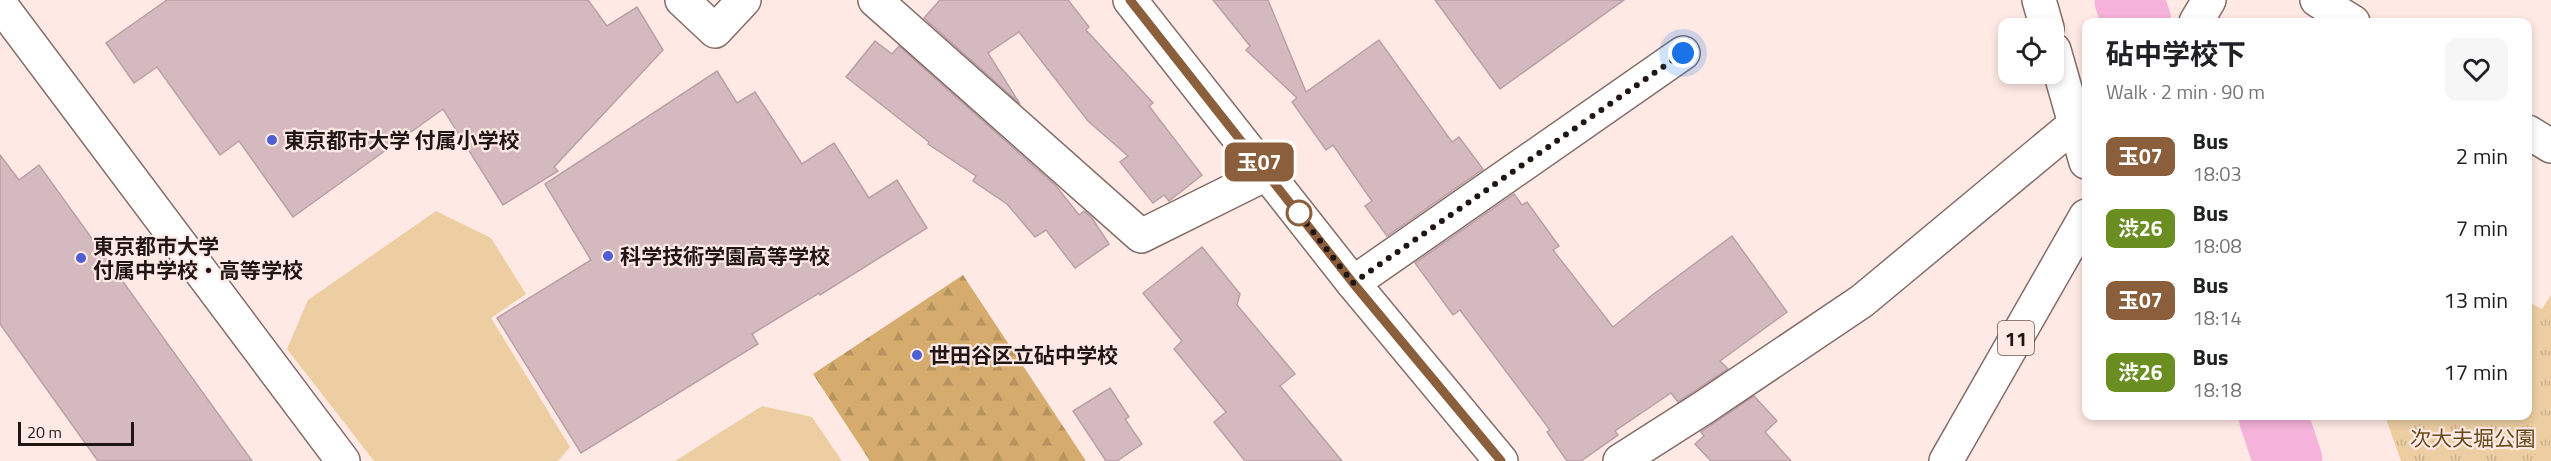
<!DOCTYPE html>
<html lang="en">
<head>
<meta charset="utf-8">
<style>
  :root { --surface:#fff; --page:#f6f6f6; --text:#202124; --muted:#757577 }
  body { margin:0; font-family:"Titillium Web","Noto Sans JP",sans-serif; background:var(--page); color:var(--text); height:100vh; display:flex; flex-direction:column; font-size:22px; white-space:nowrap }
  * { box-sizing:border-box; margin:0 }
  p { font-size:20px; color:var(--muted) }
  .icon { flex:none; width:33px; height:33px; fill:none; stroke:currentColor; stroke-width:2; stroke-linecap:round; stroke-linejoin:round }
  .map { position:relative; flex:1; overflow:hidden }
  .side { position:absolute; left:2082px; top:18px; width:450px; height:402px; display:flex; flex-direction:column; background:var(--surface); border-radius:12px; box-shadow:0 3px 9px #0003 }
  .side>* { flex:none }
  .badge { padding:0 12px; border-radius:9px; font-size:21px; line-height:39px }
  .buttons { position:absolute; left:1998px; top:18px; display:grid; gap:12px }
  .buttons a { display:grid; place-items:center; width:66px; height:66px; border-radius:12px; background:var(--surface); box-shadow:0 3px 9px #0003; font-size:30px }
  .scale { position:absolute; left:18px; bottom:15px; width:116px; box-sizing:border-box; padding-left:6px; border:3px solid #201715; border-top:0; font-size:16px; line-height:21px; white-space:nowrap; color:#201715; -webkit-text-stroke:4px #ffe9e5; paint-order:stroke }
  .you { position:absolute; width:30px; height:30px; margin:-15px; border:4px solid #fff; border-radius:50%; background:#1a73e8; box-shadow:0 0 0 9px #1a73e833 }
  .map>.badge { position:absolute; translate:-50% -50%; box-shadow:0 0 0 3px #fff }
  .round { display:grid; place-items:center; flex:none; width:63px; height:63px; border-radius:12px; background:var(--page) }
  .headline { display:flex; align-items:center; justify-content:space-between; height:102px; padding:0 24px }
  h1 { font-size:28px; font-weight:700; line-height:45px }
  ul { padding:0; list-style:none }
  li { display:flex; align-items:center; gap:18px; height:72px; padding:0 24px }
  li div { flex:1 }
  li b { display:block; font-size:22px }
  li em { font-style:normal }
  li .badge { min-width:66px; font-weight:700; text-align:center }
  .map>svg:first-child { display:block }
  .forest { fill:url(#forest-firs) }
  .park { fill:url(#park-tufts) }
  .pitch { fill:#edcea2 }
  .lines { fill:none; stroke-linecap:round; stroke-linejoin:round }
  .river { stroke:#f5b2da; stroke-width:69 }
  .building { fill:#d4b9be; stroke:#baa0a5; stroke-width:1.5 }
  .minor-casing { stroke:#846d69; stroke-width:36 }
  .major-casing { stroke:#846d69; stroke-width:36 }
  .minor { stroke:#fff; stroke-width:33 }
  .major { stroke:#fff; stroke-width:33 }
  .line-casing { stroke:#fff; stroke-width:14 }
  .line { stroke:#8b5e3c; stroke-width:9 }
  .walk { stroke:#201715; stroke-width:6; stroke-dasharray:0 10.8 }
  .poi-dot { fill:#4e5fd4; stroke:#ffe9e5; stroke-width:2 }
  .stop-dot { fill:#fff; stroke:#8b5e3c; stroke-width:3 }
  .labels { text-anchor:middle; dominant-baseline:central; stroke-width:4.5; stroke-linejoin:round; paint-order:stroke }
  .shield { fill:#ffe9e5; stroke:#635653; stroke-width:1.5 }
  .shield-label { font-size:20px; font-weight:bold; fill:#201715 }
  .poi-label { font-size:21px; font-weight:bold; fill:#201715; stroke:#ffe9e5; text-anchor:start }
  .park-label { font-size:21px; fill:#684b1c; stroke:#ffe9e5 }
</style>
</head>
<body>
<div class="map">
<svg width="2551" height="461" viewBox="0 0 2551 461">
  <defs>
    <pattern id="forest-firs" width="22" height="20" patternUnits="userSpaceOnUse" patternTransform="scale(1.5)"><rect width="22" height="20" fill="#d6ac6e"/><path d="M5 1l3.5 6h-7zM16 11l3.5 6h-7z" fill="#b7935e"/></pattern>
    <pattern id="park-tufts" width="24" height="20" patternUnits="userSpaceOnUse" patternTransform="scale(1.5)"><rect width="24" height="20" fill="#edcea2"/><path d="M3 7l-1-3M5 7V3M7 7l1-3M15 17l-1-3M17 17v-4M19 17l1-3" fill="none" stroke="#cbb08b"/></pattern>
  </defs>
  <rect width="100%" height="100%" fill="#ffe9e5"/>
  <!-- forest -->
  <polygon class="forest" points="963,275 1086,461 870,461 813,374"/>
  <!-- park -->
  <polygon class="park" points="2551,295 2551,461 2401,461 2385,416 2528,416 2528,302 2542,309"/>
  <!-- pitch -->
  <g class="pitch">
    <polygon points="436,211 491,238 526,294 491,318 570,447 558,461 374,461 287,349 308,300"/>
    <polygon points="762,406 812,417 842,461 675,461"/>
  </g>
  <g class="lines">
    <!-- river -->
    <g class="river">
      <polyline points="2129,0 2137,22"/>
      <polyline points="2273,416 2288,461"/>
    </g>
  </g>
  <!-- building -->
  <g class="building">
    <polygon points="167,0 588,0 607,26 637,7 663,50 554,167 558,171 503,205 443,109 293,217 239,141 220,155 157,67 134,83 106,43"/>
    <polygon points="940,0 1068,0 1089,27 1086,30 1153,103 1149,106 1202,175 1169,201 1164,195 1153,203 1120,162 1128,156 1088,121 1019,32 988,53 1020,104 924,18"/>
    <polygon points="1213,0 1268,0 1306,92 1379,40 1452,142 1459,137 1483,169 1387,236 1365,206 1372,201 1333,145 1326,150 1292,102 1297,98 1246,50 1250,46"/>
    <polygon points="1435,0 1624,0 1500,89"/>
    <polygon points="875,41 892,54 899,46 1056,186 1079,215 1084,211 1092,218 1109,244 1075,268 1046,230 1035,237 1007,204 973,181 976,176 928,144 929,142 846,77"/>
    <polygon points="717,71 737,103 755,92 802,164 834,143 869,198 897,180 927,228 820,295 819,293 752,334 758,344 581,453 497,318 591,260 545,184"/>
    <polygon points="0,155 19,180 39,165 252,461 98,461 0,324"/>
    <polygon points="1514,194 1522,205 1527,202 1559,246 1553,250 1613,327 1651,296 1732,236 1787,312 1720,361 1728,369 1678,402 1671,393 1615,431 1618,435 1581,461 1567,461 1547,432 1550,430 1460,310 1453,315 1415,263"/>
    <polygon points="1202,247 1240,294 1237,305 1295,374 1280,386 1342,461 1245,461 1214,422 1226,412 1174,349 1182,341 1143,293"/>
    <polygon points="1110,388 1129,417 1125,419 1142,444 1117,461 1106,461 1073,411"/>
    <polygon points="1754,396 1777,421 1765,432 1791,461 1711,461 1695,444 1704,436 1701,432"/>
  </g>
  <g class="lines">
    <!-- minor casing -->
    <g class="minor-casing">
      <g id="minor">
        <polyline points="682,0 715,31 744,0"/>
        <polyline points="875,0 1141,236 1268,173"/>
        <polyline points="2039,0 2047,28"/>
        <polyline points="2317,0 2353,22"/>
        <polyline points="0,4 343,461"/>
        <polyline points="2054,50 2086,162"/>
        <polyline points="2528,132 2551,146"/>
        <polyline points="1353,283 1683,53"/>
        <polyline points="1620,461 1703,408 1862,301 2075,124"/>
      </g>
    </g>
    <!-- major casing -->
    <g class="major-casing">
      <g id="major">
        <polyline points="1130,0 1353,283 1501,461"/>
        <polyline points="2196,22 2209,0"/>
        <polyline points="1946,461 2086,216"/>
      </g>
    </g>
    <!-- minor -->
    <use href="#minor" class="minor"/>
    <!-- major -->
    <use href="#major" class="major"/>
  </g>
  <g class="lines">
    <!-- line casing -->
    <g class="line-casing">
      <polyline id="line" points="1130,0 1353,283 1501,461"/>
    </g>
    <!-- line -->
    <use href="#line" class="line"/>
    <!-- walk -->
    <polyline class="walk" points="1299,213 1296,210 1353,283 1683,53"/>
  </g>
  <!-- markers -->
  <g class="poi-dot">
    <circle cx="272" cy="140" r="6"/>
    <circle cx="608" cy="256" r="6"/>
    <circle cx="81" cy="258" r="6"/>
    <circle cx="917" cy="355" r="6"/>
  </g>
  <circle class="stop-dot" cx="1299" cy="213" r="12"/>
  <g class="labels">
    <!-- shield labels -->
    <rect class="shield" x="1998" y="321" width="36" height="34" rx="4.5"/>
    <g class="shield-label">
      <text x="2016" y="338">11</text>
    </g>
    <!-- poi labels -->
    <g class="poi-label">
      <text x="284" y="140">東京都市大学 付属小学校</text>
      <text x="93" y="246">東京都市大学<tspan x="93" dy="24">付属中学校・高等学校</tspan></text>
      <text x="620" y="256">科学技術学園高等学校</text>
      <text x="929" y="355">世田谷区立砧中学校</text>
    </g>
    <!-- park labels -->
    <g class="park-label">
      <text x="2473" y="438">次大夫堀公園</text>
    </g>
  </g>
</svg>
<div class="buttons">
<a><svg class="icon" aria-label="locate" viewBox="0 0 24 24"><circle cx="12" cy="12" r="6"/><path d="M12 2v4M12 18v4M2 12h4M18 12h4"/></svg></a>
</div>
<div class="scale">20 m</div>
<div class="you" style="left:1683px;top:53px"></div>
<b class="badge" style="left:1259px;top:162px;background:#8b5e3c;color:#fff">玉07</b>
<section class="side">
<div class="headline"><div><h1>砧中学校下</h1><p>Walk · 2 min · 90 m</p></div><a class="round"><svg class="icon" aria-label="heart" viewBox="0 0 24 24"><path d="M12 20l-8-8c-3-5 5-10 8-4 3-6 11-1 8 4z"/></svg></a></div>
<ul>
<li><span class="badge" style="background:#8b5e3c;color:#fff">玉07</span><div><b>Bus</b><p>18:03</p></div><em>2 min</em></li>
<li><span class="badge" style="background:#6b8e23;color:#fff">渋26</span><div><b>Bus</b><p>18:08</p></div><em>7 min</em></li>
<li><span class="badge" style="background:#8b5e3c;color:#fff">玉07</span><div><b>Bus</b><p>18:14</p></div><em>13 min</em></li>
<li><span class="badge" style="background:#6b8e23;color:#fff">渋26</span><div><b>Bus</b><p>18:18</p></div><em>17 min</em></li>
</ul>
</section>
</div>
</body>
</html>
